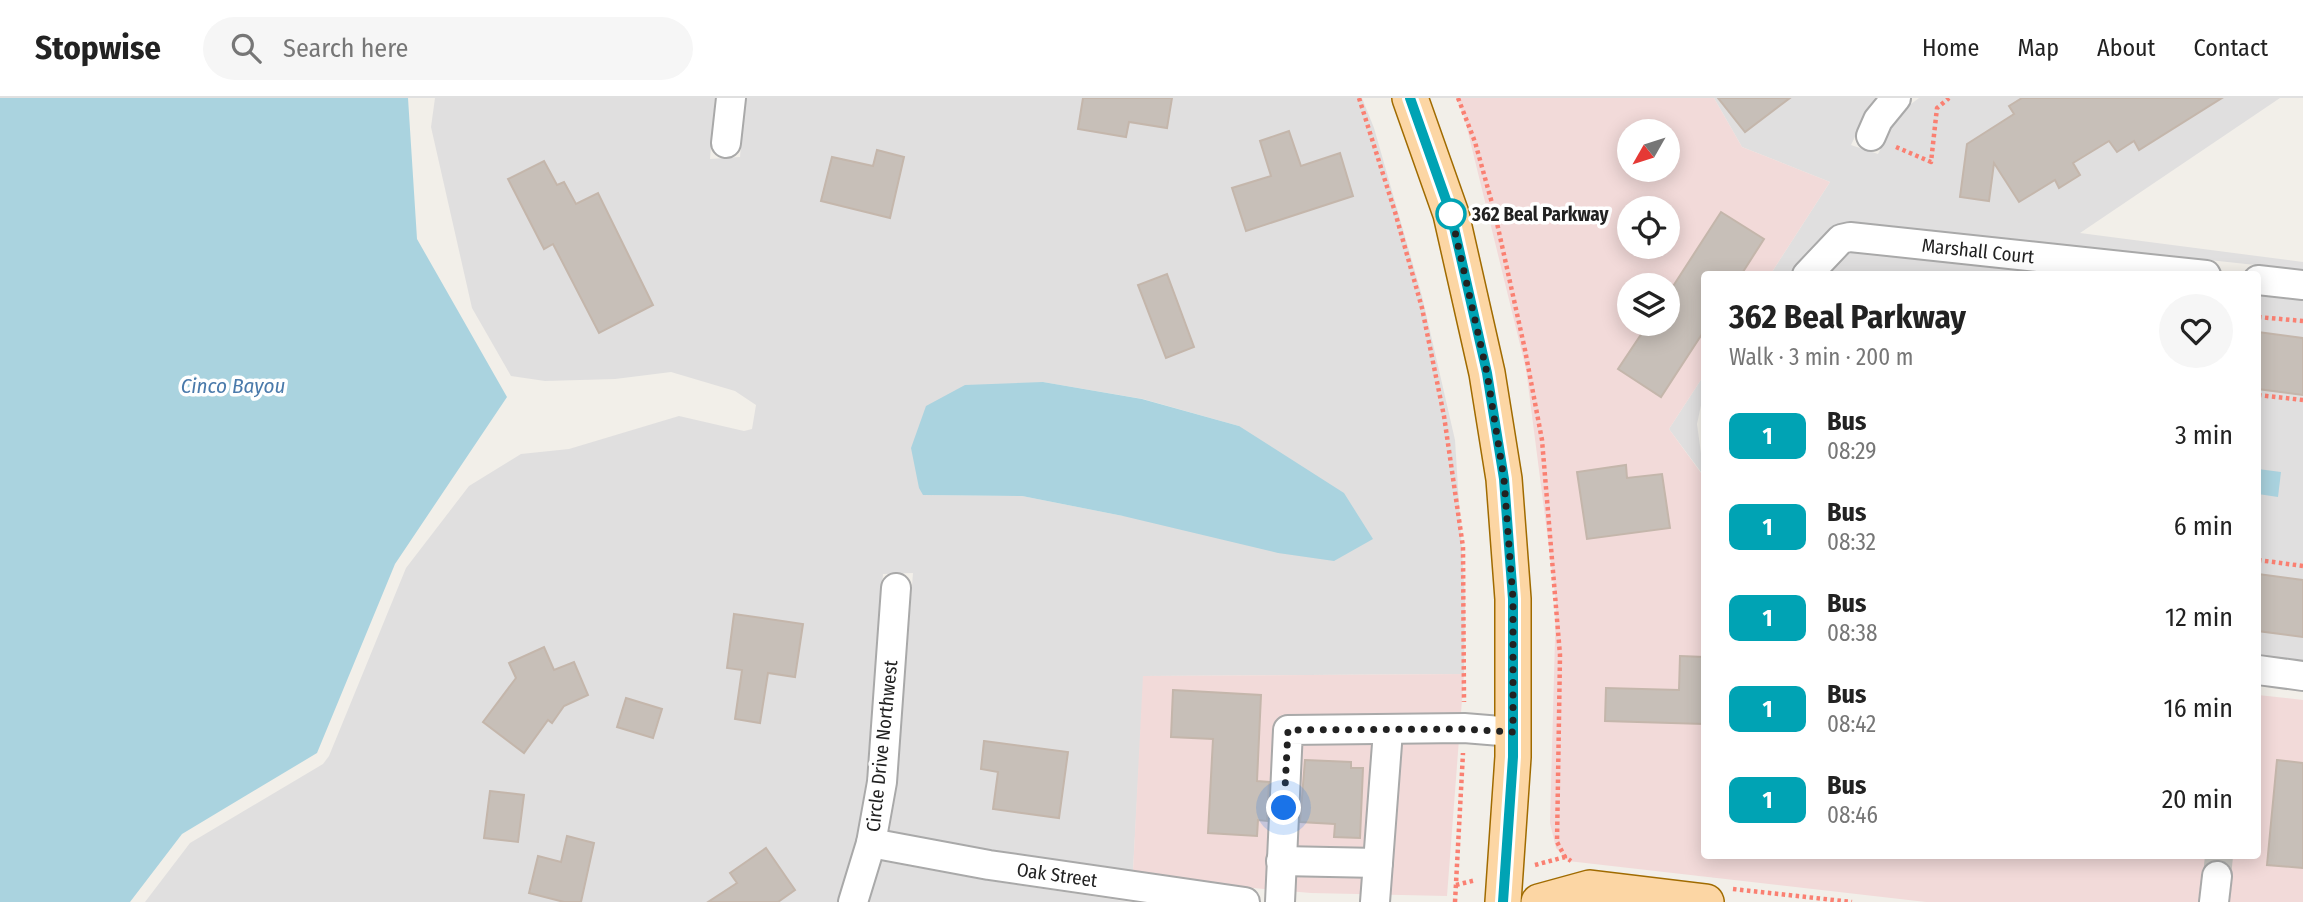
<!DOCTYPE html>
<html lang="en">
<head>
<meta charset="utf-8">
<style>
  :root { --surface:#fff; --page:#f6f6f6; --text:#222; --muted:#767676; --line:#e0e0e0 }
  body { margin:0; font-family:"Fira Sans Condensed",sans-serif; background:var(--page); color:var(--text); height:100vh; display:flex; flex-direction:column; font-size:26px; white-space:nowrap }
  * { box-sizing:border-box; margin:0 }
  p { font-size:23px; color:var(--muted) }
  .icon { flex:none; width:38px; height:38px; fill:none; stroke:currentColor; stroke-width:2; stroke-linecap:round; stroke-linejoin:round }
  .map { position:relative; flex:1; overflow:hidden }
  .side { position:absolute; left:1701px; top:173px; width:560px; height:588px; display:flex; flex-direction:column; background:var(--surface); border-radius:7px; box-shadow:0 4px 18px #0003 }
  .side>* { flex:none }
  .badge { padding:0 14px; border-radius:10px; font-size:24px; line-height:46px }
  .needle { width:46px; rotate:231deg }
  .controls { position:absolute; left:1617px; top:21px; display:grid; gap:14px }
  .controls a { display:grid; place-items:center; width:63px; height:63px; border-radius:50%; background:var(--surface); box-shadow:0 4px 18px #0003; font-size:35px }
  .you { position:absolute; width:35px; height:35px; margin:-18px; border:5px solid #fff; border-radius:50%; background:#1a73e8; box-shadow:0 0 0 10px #1a73e833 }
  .map>.badge { position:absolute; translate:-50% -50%; box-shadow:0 0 0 4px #fff }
  .round { display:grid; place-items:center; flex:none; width:74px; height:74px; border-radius:37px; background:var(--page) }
  .headline { display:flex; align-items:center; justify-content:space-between; height:119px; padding:0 28px }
  h1 { font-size:33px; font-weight:700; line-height:52px }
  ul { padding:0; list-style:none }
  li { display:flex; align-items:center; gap:21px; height:91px; padding:0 28px }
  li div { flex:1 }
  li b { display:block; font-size:26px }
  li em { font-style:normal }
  li .badge { min-width:77px; font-weight:700; text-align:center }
  header { display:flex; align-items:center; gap:42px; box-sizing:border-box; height:98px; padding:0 35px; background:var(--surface); border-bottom:2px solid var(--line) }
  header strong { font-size:33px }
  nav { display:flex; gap:38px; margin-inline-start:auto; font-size:24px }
  .search { width:490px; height:63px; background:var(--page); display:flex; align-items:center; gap:18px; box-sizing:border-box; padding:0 24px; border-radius:38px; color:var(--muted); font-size:26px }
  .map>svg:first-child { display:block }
  .residential { fill:#e0dfdf; fill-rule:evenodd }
  .commercial { fill:#f2dad9; fill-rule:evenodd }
  .water { fill:#aad3df }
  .building { fill:#c7bfb8; stroke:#c4b6ab; stroke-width:2 }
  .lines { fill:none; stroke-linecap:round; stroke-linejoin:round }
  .minor-tunnel { stroke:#c8c6c1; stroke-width:28; stroke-dasharray:28 14; stroke-linecap:butt }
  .minor-casing { stroke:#a9a9a9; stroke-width:32 }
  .major-casing { stroke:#a06b00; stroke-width:38 }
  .path { stroke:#fa8072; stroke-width:4.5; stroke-dasharray:3.5 3.5; stroke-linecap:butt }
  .minor { stroke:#fff; stroke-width:28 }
  .major { stroke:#fcd6a4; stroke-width:35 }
  .line-casing { stroke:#fff; stroke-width:16 }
  .line { stroke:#00a3b4; stroke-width:10 }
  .walk { stroke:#222; stroke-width:7; stroke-dasharray:0 12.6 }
  .stop-dot { fill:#fff; stroke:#00a3b4; stroke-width:3.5 }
  .labels { text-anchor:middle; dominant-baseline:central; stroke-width:7; stroke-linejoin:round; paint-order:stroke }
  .stop-label { font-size:19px; font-weight:bold; fill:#222; stroke:#fff; text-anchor:start }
  .street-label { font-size:19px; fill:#222; stroke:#fff }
  .water-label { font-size:21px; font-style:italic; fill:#4a7aab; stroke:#fff }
</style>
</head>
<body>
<header>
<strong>Stopwise</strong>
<div class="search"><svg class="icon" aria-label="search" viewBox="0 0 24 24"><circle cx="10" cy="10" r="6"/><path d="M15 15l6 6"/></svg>Search here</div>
<nav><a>Home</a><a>Map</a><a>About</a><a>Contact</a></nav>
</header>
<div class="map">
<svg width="2303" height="804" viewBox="0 0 2303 804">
  <rect width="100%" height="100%" fill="#f2efe9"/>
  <!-- residential -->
  <g class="residential">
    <path d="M435,0H715L710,61L740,59L745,0H1362L1374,30L1422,198L1455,342L1465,502L1464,576L1144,578L1133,773L994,753L888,733L897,683L913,475L883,476L866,684L856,744L837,804H145L190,745L323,666L329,658L406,470L469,388L521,356L569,351L679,318L744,333L752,331L756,307L735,293L671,274L615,281L545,283L511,278L472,210L431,29ZM1043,284L1143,301L1239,328L1123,418L1022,398L923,397Z"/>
    <polygon points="1714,0 1878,0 1867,14 1851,47 1878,56 1892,28 1903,12 1919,0 2280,0 2080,135 2303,164 2303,172 1854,124 1840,126 1830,132 1788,177 1770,177 1830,84 1742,49"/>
    <polygon points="1849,154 2062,177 1826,177"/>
    <polygon points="2258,197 2303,202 2303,562 2258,557"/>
    <polygon points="1704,277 1704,293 1697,326 1704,378 1669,331"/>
    <polygon points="881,763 985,782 1131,804 868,804"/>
  </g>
  <!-- commercial -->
  <g class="commercial">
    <path d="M1456,0H1714L1742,49L1830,84L1770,177H1704V277L1669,331L1704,379V758H2258V597L2303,602V804H1926L1568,763L1556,750L1550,725L1556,504L1526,271L1464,18ZM1629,33H1668V72H1629ZM1629,110H1668V149H1629ZM1629,187H1668V226H1629Z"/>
    <polygon points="1464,576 1447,798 1311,795 1253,790 1133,773 1143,578"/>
  </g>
  <!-- water -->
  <g class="water">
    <polygon points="0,0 408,0 417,141 507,299 395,466 317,655 182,736 130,804 0,804"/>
    <polygon points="1043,284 1142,301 1239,328 1344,395 1373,441 1334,463 1278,455 1123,418 1022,398 923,397 919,390 911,350 926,308 965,287"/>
    <polygon points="2258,371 2281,374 2278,399 2258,396"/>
  </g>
  <!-- building -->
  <g class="building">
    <polygon points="1083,0 1172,0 1167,30 1129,24 1126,39 1078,31"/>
    <polygon points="1718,0 1790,0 1745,34"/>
    <polygon points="2022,0 2222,0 2139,52 2134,43 2117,54 2109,43 2073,65 2080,77 2059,90 2055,82 2019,104 1994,65 1989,103 1960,99 1967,46 2014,16 2009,8"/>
    <polygon points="1289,33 1301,68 1340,55 1353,98 1246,133 1232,90 1271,78 1260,43"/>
    <polygon points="877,52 904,59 890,120 821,103 832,59 873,68"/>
    <polygon points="544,63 557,87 564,84 576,106 598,95 653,207 599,235 553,146 544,151 508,81"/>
    <polygon points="1721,114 1764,141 1741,177 1704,177 1704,233 1661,299 1618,271 1648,226 1668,226 1668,196"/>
    <polygon points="1167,176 1194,249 1166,260 1138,187"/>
    <polygon points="2258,234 2303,240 2303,297 2258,291"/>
    <polygon points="1626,367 1627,380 1662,376 1670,430 1587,441 1577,374"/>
    <polygon points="2258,476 2303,482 2303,539 2258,533"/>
    <polygon points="734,516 803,526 795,579 768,575 760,625 735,621 742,572 727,570"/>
    <polygon points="544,549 554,572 574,564 588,597 564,608 552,625 548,622 524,655 483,624 516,580 509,565"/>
    <polygon points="1680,558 1704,559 1704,626 1605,623 1606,590 1679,592"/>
    <polygon points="1173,592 1261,597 1257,683 1269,684 1267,723 1258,722 1257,738 1208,735 1213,641 1171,639"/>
    <polygon points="626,600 662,611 653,640 617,629"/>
    <polygon points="984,643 1068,654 1059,720 993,711 998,674 981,671"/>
    <polygon points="1305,662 1351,664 1351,670 1363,670 1360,740 1334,739 1335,726 1300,724"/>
    <polygon points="2277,662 2303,665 2303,770 2267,767"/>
    <polygon points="490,693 524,697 518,744 484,740"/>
    <polygon points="567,738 594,745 581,804 564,804 529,795 538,758 561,764"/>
    <polygon points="766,750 795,792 778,804 708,804 737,785 730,775"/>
  </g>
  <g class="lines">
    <!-- minor-tunnel -->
    <polyline class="minor-tunnel" points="2217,778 2219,758"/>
    <!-- minor casing -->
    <g class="minor-casing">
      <g id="minor">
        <polyline points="1871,38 1878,22 1896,0"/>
        <polyline points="726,45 731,0"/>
        <polyline points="1807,177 1841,141 1850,139 2206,177"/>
        <polyline points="2258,182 2303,187"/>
        <polyline points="2258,572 2303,578"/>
        <polyline points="871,745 989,767 1245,804"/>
        <polyline points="1281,763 1378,765"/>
        <polyline points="853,804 871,745 882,684 896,490"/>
        <polyline points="1280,804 1288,632 1464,630 1513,634"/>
        <polyline points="1375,804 1388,633"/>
        <polyline points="2214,804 2217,778"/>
      </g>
    </g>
    <!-- major casing -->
    <g class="major-casing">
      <g id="major">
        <polyline points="1410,0 1451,116 1487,275 1504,381 1513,501 1513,659 1503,804"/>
        <polyline points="1539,804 1590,790 1706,804"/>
      </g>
    </g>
    <!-- path -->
    <g class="path">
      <polyline points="1359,0 1395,114 1422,210 1444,318 1463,449 1464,604"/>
      <polyline points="1458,0 1475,44 1495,116 1525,252 1542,342 1560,557 1557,744 1565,759 1571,763"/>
      <polyline points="1896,49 1931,64 1937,10 1949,0"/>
      <polyline points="2258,219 2303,223"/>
      <polyline points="2258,297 2303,302"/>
      <polyline points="2258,462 2303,468"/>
      <polyline points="1535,767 1565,759 1564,761"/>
      <polyline points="1456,787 1476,782"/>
      <polyline points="1733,791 1852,804"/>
      <polyline points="1455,804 1463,655"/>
    </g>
    <!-- minor -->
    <use href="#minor" class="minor"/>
    <!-- major -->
    <use href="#major" class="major"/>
  </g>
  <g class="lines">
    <!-- line casing -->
    <g class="line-casing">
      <polyline id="line" points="1410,0 1451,116 1487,275 1504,381 1513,501 1513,659 1503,804"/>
    </g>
    <!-- line -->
    <use href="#line" class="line"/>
    <!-- walk -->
    <polyline class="walk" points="1284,710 1288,632 1464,631 1513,634 1513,501 1504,381 1487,275 1451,116"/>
  </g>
  <!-- markers -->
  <circle class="stop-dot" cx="1451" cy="116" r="14"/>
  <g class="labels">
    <!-- stop labels -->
    <g class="stop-label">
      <text x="1472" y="116">362 Beal Parkway</text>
    </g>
    <!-- street labels -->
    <g class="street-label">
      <text transform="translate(1978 153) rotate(6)">Marshall Court</text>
      <text transform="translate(882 648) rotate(-84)">Circle Drive Northwest</text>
      <text transform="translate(1057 777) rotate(8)">Oak Street</text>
    </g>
    <!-- water labels -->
    <g class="water-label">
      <text x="233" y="288">Cinco Bayou</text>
    </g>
  </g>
</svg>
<div class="controls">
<a><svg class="needle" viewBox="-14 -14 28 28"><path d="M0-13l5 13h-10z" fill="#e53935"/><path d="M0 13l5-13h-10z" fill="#767676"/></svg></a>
<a><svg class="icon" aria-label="locate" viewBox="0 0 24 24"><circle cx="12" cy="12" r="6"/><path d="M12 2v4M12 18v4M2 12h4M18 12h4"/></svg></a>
<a><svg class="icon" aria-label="layers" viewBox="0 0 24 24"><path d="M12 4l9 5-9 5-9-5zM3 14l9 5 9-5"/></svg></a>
</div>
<div class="you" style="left:1284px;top:710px"></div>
<section class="side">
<div class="headline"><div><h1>362 Beal Parkway</h1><p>Walk · 3 min · 200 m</p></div><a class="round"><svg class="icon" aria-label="heart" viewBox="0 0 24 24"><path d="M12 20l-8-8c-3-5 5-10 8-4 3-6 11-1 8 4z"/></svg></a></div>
<ul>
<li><span class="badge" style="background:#00a3b4;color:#fff">1</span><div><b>Bus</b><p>08:29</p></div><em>3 min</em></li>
<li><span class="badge" style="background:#00a3b4;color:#fff">1</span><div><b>Bus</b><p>08:32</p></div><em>6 min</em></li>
<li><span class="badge" style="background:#00a3b4;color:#fff">1</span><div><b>Bus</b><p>08:38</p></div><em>12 min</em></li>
<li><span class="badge" style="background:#00a3b4;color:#fff">1</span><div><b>Bus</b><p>08:42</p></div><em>16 min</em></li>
<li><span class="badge" style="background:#00a3b4;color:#fff">1</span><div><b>Bus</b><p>08:46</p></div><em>20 min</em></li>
</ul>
</section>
</div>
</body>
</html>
